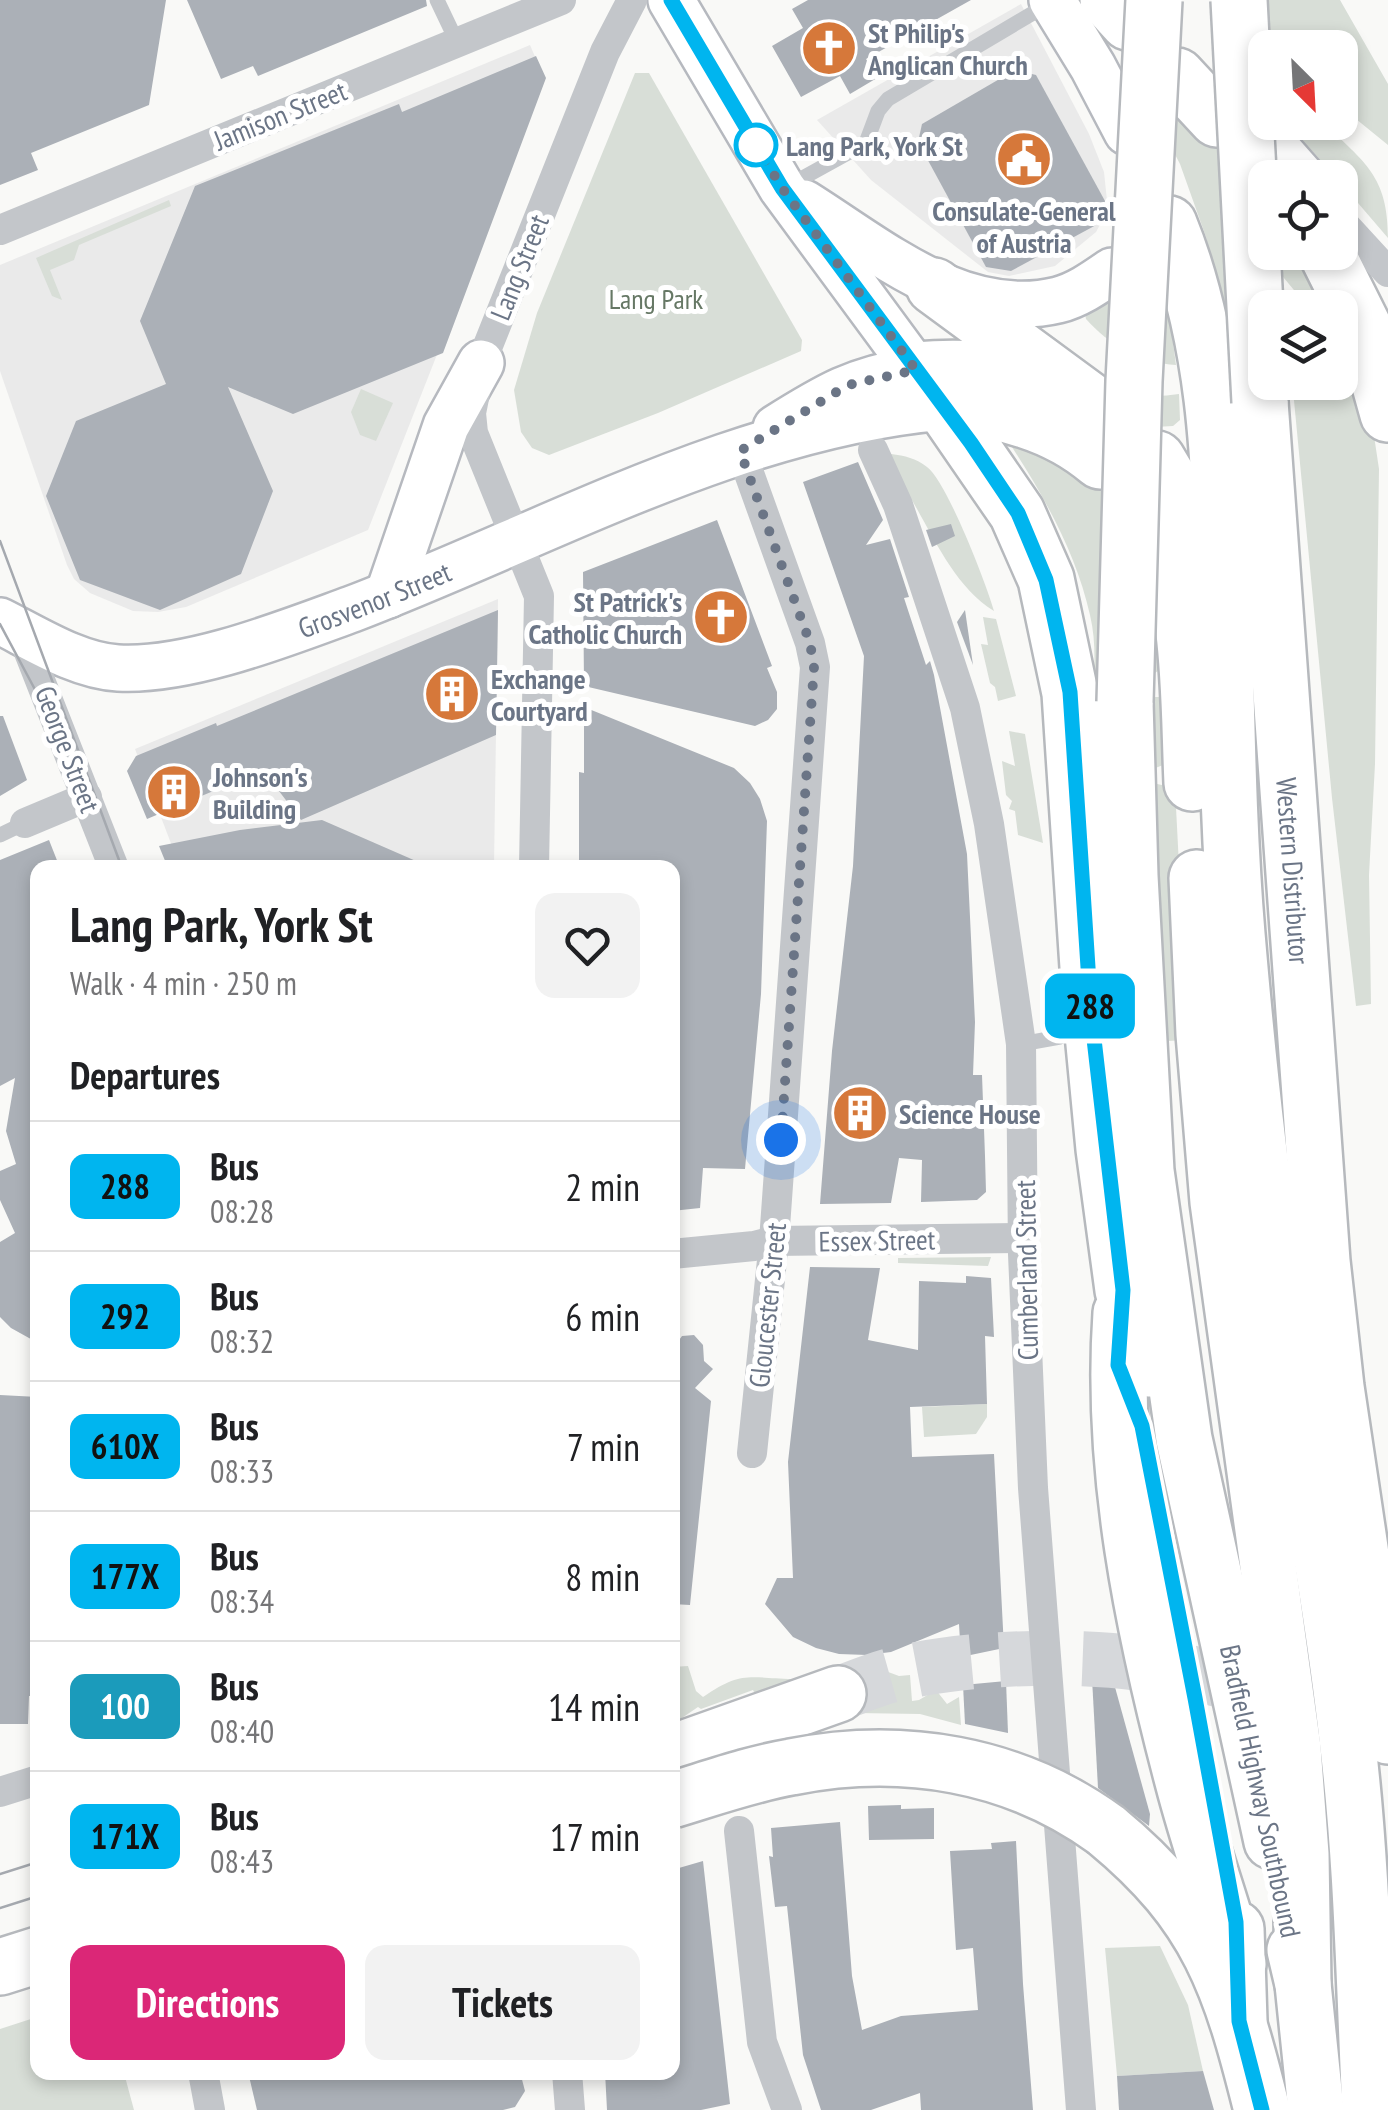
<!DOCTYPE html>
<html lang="en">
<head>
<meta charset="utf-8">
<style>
  :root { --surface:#fff; --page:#f2f2f2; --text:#202124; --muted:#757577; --line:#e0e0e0; --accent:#db2777 }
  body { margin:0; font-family:"PT Sans Narrow",sans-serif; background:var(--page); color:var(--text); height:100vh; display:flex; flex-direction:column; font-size:38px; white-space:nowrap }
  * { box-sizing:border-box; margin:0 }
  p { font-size:32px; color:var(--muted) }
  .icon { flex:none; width:55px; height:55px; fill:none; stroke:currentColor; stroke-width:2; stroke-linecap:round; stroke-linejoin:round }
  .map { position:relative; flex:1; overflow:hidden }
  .drawer { position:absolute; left:30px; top:860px; width:650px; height:1220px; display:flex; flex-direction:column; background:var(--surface); border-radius:20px; box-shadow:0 5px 15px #0003 }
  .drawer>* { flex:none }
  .badge { padding:0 20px; border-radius:15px; font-size:35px; line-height:65px }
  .needle { width:65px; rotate:156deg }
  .buttons { position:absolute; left:1248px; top:30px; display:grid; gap:20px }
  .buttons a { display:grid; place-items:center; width:110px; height:110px; border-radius:20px; background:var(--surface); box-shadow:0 5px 15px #0003; font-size:50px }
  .you { position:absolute; width:50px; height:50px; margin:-25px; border:8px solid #fff; border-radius:50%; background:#1a73e8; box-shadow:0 0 0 15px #1a73e833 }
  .map>.badge { position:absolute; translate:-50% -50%; box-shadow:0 0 0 5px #fff }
  h2 { padding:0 40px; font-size:38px; line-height:90px }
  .round { display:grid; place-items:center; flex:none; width:105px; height:105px; border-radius:20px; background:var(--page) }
  .headline { display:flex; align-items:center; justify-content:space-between; height:170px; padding:0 40px }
  h1 { font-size:48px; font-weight:800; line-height:75px }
  .primary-button { display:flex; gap:20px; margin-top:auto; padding:20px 40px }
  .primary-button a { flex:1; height:115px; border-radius:20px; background:var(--accent); color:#fff; font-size:40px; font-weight:800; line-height:115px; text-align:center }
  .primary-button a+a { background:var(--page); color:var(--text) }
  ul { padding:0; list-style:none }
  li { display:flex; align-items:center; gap:30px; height:130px; padding:0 40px; border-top:2px solid var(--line) }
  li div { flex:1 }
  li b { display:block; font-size:38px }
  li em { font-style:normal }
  li .badge { min-width:110px; font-weight:700; text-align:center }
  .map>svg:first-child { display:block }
  .built { fill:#eaeaea }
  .green { fill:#d8ded7 }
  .building { fill:#abb0b7 }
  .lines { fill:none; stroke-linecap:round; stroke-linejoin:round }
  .highway-tunnel { stroke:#d6d8db; stroke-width:55; stroke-dasharray:55 28; stroke-linecap:butt }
  .secondary-casing { stroke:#b6b9bf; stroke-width:50 }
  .highway-casing { stroke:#b6b9bd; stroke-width:60 }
  .lane { stroke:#c3c6ca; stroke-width:15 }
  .street { stroke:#c3c6ca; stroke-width:30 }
  .secondary { stroke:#fff; stroke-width:45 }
  .highway { stroke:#fff; stroke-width:55 }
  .tram { stroke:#a5a9af; stroke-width:2.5 }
  .highway-bridge-casing { stroke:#b6b9bd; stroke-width:60; stroke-linecap:butt }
  .highway-bridge { stroke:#fff; stroke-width:55 }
  .line-casing { stroke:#fff; stroke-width:22 }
  .line { stroke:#00b5ef; stroke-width:15 }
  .walk { stroke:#6b7586; stroke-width:10; stroke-dasharray:0 18 }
  .stop-dot { fill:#fff; stroke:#00b5ef; stroke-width:5 }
  .labels { text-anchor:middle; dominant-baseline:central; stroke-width:10; stroke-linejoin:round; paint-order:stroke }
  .poi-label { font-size:28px; font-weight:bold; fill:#6b7586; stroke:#fff; text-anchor:start }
  .street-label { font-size:28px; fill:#6b7586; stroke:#fff }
  .stop-label { font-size:28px; font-weight:bold; fill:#6b7586; stroke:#fff; text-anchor:start }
  .park-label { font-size:28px; fill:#667865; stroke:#fff }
</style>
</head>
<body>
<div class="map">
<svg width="1388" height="2110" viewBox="0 0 1388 2110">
  <rect width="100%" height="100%" fill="#f9f9f7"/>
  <!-- built -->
  <g class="built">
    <polygon points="1021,4 1089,134 1104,172 1108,210 1096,232 1055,266 1009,276 988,272 871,180 817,120"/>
    <polygon points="530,45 545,80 368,530 186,607 158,612 133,611 90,593 74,579 67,565 0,371 0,265"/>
    <polygon points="498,599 494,867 180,867 135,749"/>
  </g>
  <!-- green -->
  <g class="green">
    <polygon points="1267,0 1340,0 1388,84 1388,145 1340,106 1340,48 1269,47"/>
    <polygon points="1118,45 1265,193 1265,252 1311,253 1336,307 1308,307 1274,266 1231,353 1206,237 1180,164"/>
    <polygon points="635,73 649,73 802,340 801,351 658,413 549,455 532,448 521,432 514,390 537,313"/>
    <path d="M1319,122L1324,123C1365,163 1388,176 1388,238L1340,182V178L1336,177L1302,140Z"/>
    <polygon points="169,200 171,206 79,245 74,260 50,270 62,300 52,296 36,258"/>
    <path d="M1147,262L1169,313L1176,365C1141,363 1109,345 1086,319L1085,313Z"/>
    <path d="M1046,332C1099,367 1107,405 1179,394L1180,420L1173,426L1155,427L1040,340Z"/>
    <polygon points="361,389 393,403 376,441 360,435 351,412"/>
    <polygon points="1367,389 1379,469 1375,764 1369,875 1371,1004 1356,1006 1332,798 1293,390"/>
    <path d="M1018,437L1090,474L1123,510L1168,665L1107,702H1093C1094,673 1097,644 1090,615C1076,553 1045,498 1010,444Z"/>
    <path d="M891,454C905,456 916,458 927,467C947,482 986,583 994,611C942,579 923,504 883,457Z"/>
    <polygon points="983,617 996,619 1016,696 998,701 995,687 990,683 981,644 988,645"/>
    <polygon points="1153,697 1168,697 1173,761 1153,769"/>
    <polygon points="1009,731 1025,734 1043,843 1018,835 1015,811 1009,809 1012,801 1006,795 1002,761 1015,766"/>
    <polygon points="1153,783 1175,788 1188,1040 1167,1041"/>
    <polygon points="991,1257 988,1266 898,1263 898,1258"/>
    <polygon points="987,1404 987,1417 976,1434 924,1437 922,1407"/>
    <polygon points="864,1663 899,1676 910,1675 912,1701 919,1700 936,1690 947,1704 959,1697 961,1725 920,1714 856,1713 843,1673"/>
    <path d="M688,1666L696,1691L703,1697C742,1670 748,1678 793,1679L794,1685L757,1698L753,1690L701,1709L698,1707L673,1724L672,1667Z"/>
    <polygon points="1160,1946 1188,2005 1203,2071 1117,2076 1105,1948"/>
    <polygon points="37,2017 38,2072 124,2073 134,2110 0,2110 0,2029"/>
  </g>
  <!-- building -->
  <g class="building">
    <polygon points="0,0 166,0 149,105 31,153 38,170 0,185"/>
    <polygon points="187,0 426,0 427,6 258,76 253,66 221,79"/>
    <polygon points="808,0 971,0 866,59 877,78 850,94 840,76 801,97 772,46 803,28 792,9"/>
    <polygon points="536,56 546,78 443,353 293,414 228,387 273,491 241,574 160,610 80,580 46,496 76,421 166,384 140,321 195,186 399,104 402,112"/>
    <polygon points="1015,70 1036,75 1105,201 1098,224 1011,271 986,267 918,142 922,124"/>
    <polygon points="858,462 883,520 866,545 890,539 909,597 904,598 926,665 930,661 934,675 967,854 975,1022 973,1075 982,1075 985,1156 986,1192 977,1200 921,1202 922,1160 899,1158 891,1203 820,1204 832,1051 853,866 864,656 803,482"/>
    <polygon points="717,520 772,666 767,668 777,692 777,709 768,720 755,726 584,686 583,572"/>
    <polygon points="951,524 955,536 932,547 926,530"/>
    <polygon points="498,610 496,735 301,820 263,770 147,819 127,771 136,756 216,723 217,726"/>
    <polygon points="965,610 973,665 957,622"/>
    <polygon points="584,707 734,768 750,783 760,799 767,821 761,994 745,1169 703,1168 700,1208 672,1211 672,868 579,868 579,772 584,773"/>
    <polygon points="0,716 3,716 27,780 0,796"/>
    <polygon points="322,820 432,868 168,868 159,846 240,830"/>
    <polygon points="49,840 60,868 38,868 38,1343 11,1328 0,1317 0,1242 15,1233 0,1200 0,1171 16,1164 6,1131 15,1078 0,1086 0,860"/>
    <polygon points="810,1267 880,1268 868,1340 918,1350 919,1281 966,1283 966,1276 991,1278 994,1337 985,1336 987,1404 910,1407 912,1457 994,1454 1004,1648 961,1657 959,1624 891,1652 867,1655 839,1654 816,1648 793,1637 765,1604 777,1578 793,1578 788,1462"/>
    <polygon points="694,1335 703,1345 704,1361 713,1369 695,1388 711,1401 690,1605 672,1604 672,1350 682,1336"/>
    <polygon points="0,1395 38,1397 38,1696 29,1696 28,1724 0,1724"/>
    <polygon points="1102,1640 1150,1814 1149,1826 1098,1788 1090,1642"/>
    <polygon points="1006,1681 1008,1733 965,1724 963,1685"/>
    <polygon points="901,1805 901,1809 934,1808 934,1839 869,1840 868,1806"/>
    <polygon points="840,1822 852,1976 862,2030 901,2016 978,2010 973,1948 956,1950 950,1851 992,1849 991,1843 1016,1841 1023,1984 1033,2110 921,2110 920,2093 871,2110 821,2110 803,2055 787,1906 775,1907 769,1856 773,1857 771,1828"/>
    <polygon points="703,1861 730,2104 701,2110 607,2110 605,2072 672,2072 672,1870"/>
    <polygon points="1203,2071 1214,2110 1119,2110 1117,2076"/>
    <polygon points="248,2072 520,2072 525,2091 515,2107 503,2110 257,2110"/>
  </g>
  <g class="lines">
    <!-- highway-tunnel -->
    <path class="highway-tunnel" d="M838,1694C857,1687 876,1679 896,1674C969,1656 1088,1653 1162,1667C1202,1674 1242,1686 1281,1697"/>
    <!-- secondary casing -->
    <g class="secondary-casing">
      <g id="secondary">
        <polyline points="671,0 782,188 936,397"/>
        <polyline points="1052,0 1093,67 1127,132"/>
        <polyline points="1280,152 1303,178"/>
        <path d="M804,203C879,250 963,323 1058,300C1078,295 1096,282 1112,271"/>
        <path d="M776,428C827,396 855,379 916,370"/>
        <polyline points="388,595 446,426 481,363"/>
        <path id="s1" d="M0,621C36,639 78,666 118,668C189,672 286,633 352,609C541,537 740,424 944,407"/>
      </g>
    </g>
    <!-- highway casing -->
    <g class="highway-casing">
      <g id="highway">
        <polyline points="1108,0 1128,22"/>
        <polyline points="1177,76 1217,119"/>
        <path d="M1169,224C1215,337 1220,460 1223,581C1227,698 1227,816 1237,934C1246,1039 1256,1143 1272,1247C1295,1411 1328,1573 1347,1738C1362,1861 1364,1986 1370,2110"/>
        <polyline points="1326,252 1364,328 1388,414"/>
        <polyline points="934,286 1105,412"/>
        <path d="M916,370C962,366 1009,369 1054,383"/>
        <path id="s2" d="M1260,402L1322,1261L1336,1387L1388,1736"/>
        <polyline points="944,407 1017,513 1046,579 1070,693 1091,1013 1104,1149 1123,1290 1150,1369"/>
        <path d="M944,407C999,408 1057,424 1100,461"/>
        <polyline points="1157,459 1202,534 1211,562"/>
        <path d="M1155,523C1192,604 1188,696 1192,783"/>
        <polyline points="1125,702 1130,876 1146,1171 1184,1439 1272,1841"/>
        <polyline points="1197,878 1204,1034 1218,1202 1293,1748 1301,1854 1303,1984"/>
        <path d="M1121,1313C1110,1470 1143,1630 1183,1781C1199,1843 1221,1903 1238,1964"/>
        <polyline points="672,1753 838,1694"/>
        <path d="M1106,1830C1209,1915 1231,1985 1262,2110"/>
        <polyline points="1236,1929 1239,2021"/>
        <polyline points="1295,1950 1303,1984 1316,2110"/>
        <polyline points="0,1967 38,1955"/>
      </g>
    </g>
    <!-- lane -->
    <g class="lane">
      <polyline points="437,0 457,42"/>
      <polyline points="788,186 866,143 878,111 888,99 1050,3"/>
      <polyline points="0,835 25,823"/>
      <polyline points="1021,1044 1060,1037"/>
    </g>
    <!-- street -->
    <g class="street">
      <polyline points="1340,220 1388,272"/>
      <polyline points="0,230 561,0"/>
      <polyline points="873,450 898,505 965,708 989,824 1021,1044 1023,1254 1033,1488 1081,2110"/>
      <polyline points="741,451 810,643 815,667 774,1241 752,1453"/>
      <polyline points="21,632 114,868"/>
      <polyline points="25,823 87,797"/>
      <polyline points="534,868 539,596 473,433 471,413 481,363 605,52 632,0"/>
      <polyline points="672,1254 754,1246 774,1241 1023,1238"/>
      <polyline points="0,1792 38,1780"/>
      <polyline points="739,1831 762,2042 787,2110"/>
      <polyline points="203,2072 210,2110"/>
      <polyline points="567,2072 570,2110"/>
    </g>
    <!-- secondary -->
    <use href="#secondary" class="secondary"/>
    <!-- highway -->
    <use href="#highway" class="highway"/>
    <!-- tram -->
    <g class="tram">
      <polyline points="0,541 122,868"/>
      <polyline points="0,624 39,697 85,811"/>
      <polyline points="0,1874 38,1862"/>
      <polyline points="0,1908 38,1896"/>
    </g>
    <!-- highway-bridge casing -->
    <g class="highway-bridge-casing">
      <g id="highway-bridge">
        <polyline points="1239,0 1260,402"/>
        <polyline points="1125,702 1134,381 1154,0"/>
        <path d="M672,1800C712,1788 751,1774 791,1767C902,1745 1014,1763 1106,1830"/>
      </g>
    </g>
    <!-- highway-bridge -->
    <use href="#highway-bridge" class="highway-bridge"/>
  </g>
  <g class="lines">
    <!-- line casing -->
    <g class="line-casing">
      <polyline id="line" points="671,0 782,188 971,443 1018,513 1046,580 1070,692 1091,1013 1123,1290 1118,1365 1142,1426 1195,1698 1236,1922 1239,2021 1262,2110"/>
    </g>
    <!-- line -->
    <use href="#line" class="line"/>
    <!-- walk -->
    <polyline class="walk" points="756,145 782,188 916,370 848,385 740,451 810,643 814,667 781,1140"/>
  </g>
  <!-- icons -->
  <defs>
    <g id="church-disc" transform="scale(2.875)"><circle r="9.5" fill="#d6783a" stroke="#fff"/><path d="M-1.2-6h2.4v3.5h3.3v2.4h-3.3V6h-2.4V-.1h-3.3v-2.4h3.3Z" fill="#fff"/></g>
    <g id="civic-disc" transform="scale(2.875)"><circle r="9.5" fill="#d6783a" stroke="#fff"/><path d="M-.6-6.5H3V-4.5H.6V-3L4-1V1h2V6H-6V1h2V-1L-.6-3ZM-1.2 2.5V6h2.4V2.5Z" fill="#fff"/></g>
    <g id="building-disc" transform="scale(2.875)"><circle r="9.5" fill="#d6783a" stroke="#fff"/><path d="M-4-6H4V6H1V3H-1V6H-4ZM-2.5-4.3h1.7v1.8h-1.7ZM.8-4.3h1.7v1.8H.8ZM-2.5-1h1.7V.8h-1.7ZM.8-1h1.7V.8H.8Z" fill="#fff"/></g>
  </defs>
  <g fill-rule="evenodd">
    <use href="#church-disc" x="829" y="48"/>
    <use href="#civic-disc" x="1024" y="159"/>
    <use href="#church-disc" x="721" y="617"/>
    <use href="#building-disc" x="452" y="694"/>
    <use href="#building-disc" x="174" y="792"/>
    <use href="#building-disc" x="860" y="1113"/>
  </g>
  <!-- markers -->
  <circle class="stop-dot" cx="756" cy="145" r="20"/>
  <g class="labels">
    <!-- poi labels -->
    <g class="poi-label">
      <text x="868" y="32">St Philip's<tspan x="868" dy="32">Anglican Church</tspan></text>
      <text x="1024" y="210" text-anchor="middle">Consulate-General<tspan x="1024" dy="32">of Austria</tspan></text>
      <text x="682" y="601" text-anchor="end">St Patrick's<tspan x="682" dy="32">Catholic Church</tspan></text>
      <text x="491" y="678">Exchange<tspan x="491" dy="32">Courtyard</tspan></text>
      <text x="213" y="776">Johnson's<tspan x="213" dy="32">Building</tspan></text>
      <text x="899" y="1113">Science House</text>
    </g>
    <!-- street labels -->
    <g class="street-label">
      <text transform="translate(280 115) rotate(-22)">Jamison Street</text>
      <text transform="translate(519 267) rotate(-68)">Lang Street</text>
      <text stroke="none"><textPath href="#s1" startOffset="395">Grosvenor Street</textPath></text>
      <text transform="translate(68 749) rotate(69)">George Street</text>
      <text stroke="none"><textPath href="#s2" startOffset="470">Western Distributor</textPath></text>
      <text transform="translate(877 1240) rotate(-1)">Essex Street</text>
      <text transform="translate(1026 1270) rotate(-91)">Cumberland Street</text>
      <text transform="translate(767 1305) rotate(-84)">Gloucester Street</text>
      <text transform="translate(1261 1791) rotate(78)">Bradfield Highway Southbound</text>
    </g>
    <!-- stop labels -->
    <g class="stop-label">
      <text x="786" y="145">Lang Park, York St</text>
    </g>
    <!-- park labels -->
    <g class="park-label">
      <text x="656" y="298">Lang Park</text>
    </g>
  </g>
</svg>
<div class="buttons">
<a><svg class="needle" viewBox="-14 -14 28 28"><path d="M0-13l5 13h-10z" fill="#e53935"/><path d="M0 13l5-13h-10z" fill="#757577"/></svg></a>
<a><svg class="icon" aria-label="locate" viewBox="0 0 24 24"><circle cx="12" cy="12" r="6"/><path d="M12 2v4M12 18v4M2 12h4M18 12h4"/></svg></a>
<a><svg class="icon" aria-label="layers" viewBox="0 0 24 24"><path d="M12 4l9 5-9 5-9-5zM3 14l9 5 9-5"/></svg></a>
</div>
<div class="you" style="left:781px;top:1140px"></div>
<b class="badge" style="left:1090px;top:1006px;background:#00b5ef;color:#111">288</b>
<section class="drawer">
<div class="headline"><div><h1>Lang Park, York St</h1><p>Walk · 4 min · 250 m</p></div><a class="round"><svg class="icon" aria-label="heart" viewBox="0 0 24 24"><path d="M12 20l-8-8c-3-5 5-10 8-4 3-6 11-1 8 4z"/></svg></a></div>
<h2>Departures</h2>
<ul>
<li><span class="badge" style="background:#00b5ef;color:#111">288</span><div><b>Bus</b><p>08:28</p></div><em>2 min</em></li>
<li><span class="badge" style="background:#00b5ef;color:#111">292</span><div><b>Bus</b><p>08:32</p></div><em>6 min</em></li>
<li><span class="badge" style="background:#00b5ef;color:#111">610X</span><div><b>Bus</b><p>08:33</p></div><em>7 min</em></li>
<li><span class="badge" style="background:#00b5ef;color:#111">177X</span><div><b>Bus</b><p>08:34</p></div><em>8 min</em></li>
<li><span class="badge" style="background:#1b9bbb;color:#fff">100</span><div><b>Bus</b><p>08:40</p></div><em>14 min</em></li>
<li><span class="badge" style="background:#00b5ef;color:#111">171X</span><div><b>Bus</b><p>08:43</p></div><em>17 min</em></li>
</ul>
<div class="primary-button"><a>Directions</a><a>Tickets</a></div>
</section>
</div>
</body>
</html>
